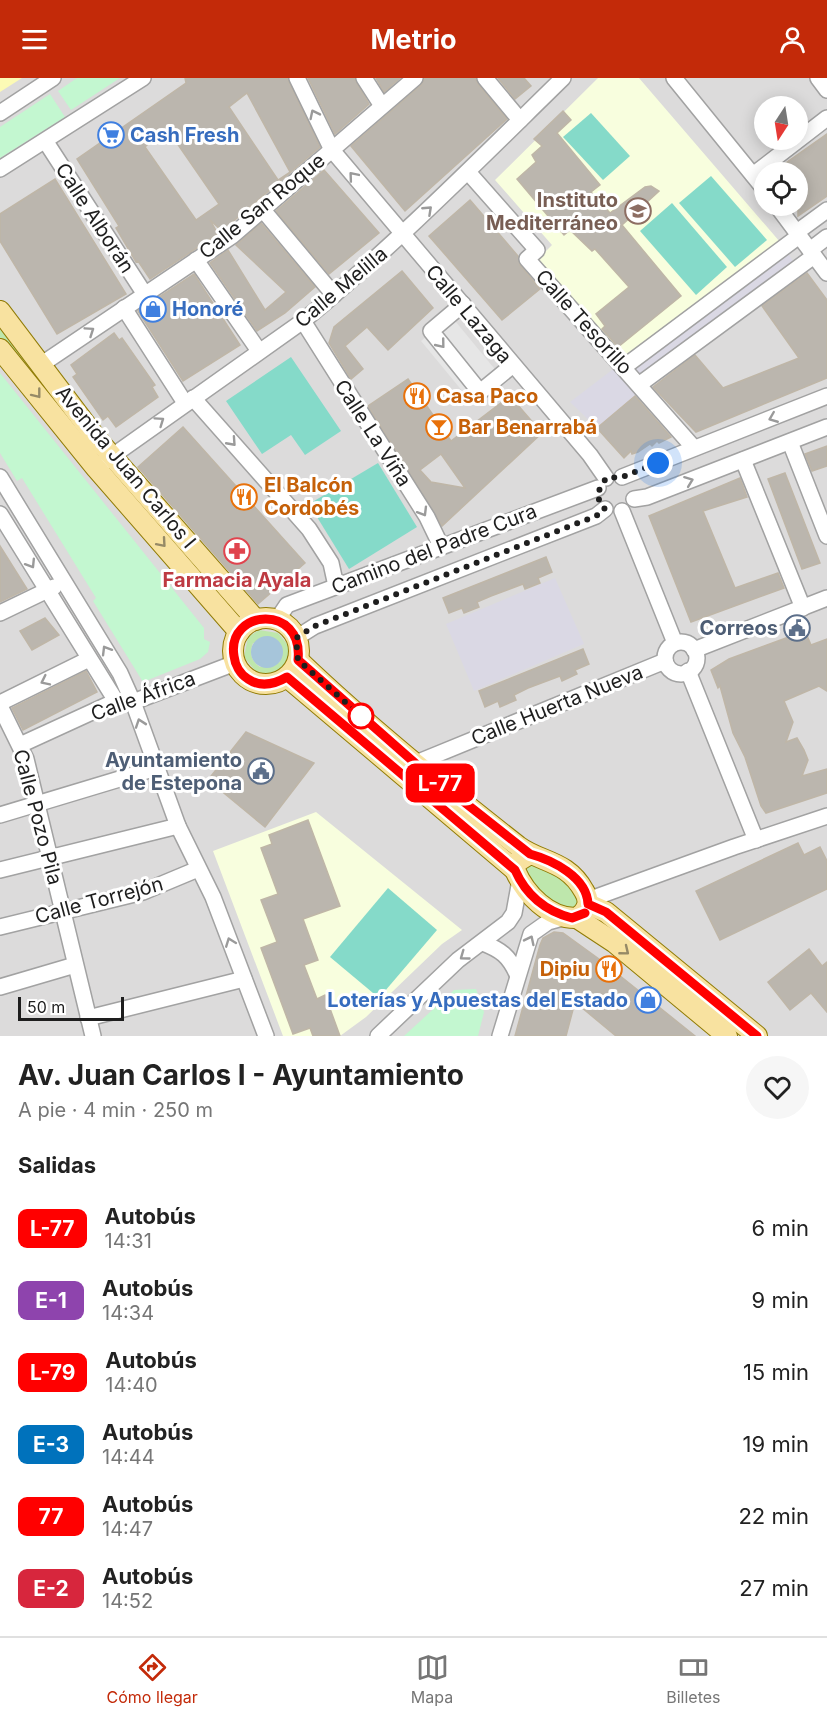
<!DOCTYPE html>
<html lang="es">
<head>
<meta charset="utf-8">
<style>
  :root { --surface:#fff; --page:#f6f6f6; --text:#222; --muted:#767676; --line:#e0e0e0; --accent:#c32a09 }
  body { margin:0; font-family:Inter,sans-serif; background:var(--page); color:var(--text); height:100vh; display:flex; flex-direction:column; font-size:22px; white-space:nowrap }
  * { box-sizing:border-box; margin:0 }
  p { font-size:20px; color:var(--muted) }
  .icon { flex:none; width:33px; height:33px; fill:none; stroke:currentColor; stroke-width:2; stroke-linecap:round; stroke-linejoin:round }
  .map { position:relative; height:958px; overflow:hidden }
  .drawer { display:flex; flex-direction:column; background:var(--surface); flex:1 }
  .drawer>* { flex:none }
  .badge { padding:0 12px; border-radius:9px; font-size:21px; line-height:39px }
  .needle { width:39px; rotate:192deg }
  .controls { position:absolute; left:754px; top:18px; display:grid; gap:12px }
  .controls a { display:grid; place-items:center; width:54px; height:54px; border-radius:50%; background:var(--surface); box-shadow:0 3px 15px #0003; font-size:30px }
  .scale { position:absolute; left:18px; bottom:15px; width:106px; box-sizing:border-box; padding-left:6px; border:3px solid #1e1e1e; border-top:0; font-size:16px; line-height:21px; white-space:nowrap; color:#1e1e1e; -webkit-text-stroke:4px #fff; paint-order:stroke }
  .you { position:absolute; width:30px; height:30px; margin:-15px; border:4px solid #fff; border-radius:50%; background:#1a73e8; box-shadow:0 0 0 9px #1a73e833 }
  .map>.badge { position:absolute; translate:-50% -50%; box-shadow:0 0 0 3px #fff }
  h2 { padding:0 18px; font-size:22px; line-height:54px }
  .round { display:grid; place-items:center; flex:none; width:63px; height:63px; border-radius:32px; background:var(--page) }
  .headline { display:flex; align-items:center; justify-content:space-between; height:102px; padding:0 18px }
  h1 { font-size:28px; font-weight:700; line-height:45px }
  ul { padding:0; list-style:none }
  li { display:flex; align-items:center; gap:18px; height:72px; padding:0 18px }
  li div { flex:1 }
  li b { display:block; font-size:22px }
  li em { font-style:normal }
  li .badge { min-width:66px; font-weight:700; text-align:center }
  header { display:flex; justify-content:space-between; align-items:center; height:78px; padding:0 18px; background:var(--accent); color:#fff; font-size:27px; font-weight:700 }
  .tab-bar { display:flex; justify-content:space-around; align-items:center; height:84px; border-top:2px solid var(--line); background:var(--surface); font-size:16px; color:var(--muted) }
  .tab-bar a { display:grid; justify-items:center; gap:3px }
  .tab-bar .on { color:var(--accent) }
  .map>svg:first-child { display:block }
  .residential { fill:#dcdbdb; fill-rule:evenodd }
  .education { fill:#f8fede }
  .grass { fill:#bee7ac; fill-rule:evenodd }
  .sand { fill:#fcfab5 }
  .park { fill:#c3f7d0 }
  .pitch { fill:#85dac9 }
  .parking { fill:#e6e6e6 }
  .plaza { fill:#dad8e4 }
  .water { fill:#a6c5da }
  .building { fill:#bbb6ae; stroke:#bfb6a7; stroke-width:1.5; fill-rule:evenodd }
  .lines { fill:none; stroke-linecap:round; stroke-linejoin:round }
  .minor-casing { stroke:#a2a2a2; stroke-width:18 }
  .major-casing { stroke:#917c06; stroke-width:22 }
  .minor { stroke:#fff; stroke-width:15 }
  .major { stroke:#f8e2a0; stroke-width:20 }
  .oneway { stroke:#9a9a9a }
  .oneway2 { stroke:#968a66 }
  .line-casing { stroke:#fff; stroke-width:14 }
  .line { stroke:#f00; stroke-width:9 }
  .walk { stroke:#1e1e1e; stroke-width:6; stroke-dasharray:0 10.8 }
  .stop-dot { fill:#fff; stroke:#f00; stroke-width:3 }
  .labels { text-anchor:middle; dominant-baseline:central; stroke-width:6; stroke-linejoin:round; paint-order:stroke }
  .shop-label { font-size:20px; font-weight:bold; fill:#366cbe; stroke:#fff; text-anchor:start }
  .education-label { font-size:20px; font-weight:bold; fill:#785e54; stroke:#fff; text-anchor:end }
  .street-label { font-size:20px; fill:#1e1e1e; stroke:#fff }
  .food-label { font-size:20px; font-weight:bold; fill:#c56008; stroke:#fff; text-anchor:start }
  .health-label { font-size:20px; font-weight:bold; fill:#be3a42; stroke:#fff }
  .service-label { font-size:20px; font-weight:bold; fill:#4e5e75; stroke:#fff; text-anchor:end }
</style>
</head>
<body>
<header><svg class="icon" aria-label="menu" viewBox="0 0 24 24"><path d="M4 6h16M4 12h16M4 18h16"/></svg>Metrio<svg class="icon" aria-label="person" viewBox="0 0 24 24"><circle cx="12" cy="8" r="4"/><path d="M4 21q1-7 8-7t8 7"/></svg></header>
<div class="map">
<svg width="827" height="958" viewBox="0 0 827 958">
  <rect width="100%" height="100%" fill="#eeede4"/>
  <!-- residential -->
  <path class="residential" d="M0,0H827V958H0ZM765,28H798V62H765ZM765,94H798V128H765Z"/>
  <!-- education -->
  <g class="education">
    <polygon points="598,0 639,0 780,164 625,282 537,182 552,167 495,102"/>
    <polygon points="316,734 462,852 442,866 366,939 340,958 283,958 213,773"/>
  </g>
  <!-- grass -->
  <g class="grass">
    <polygon points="0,252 2,252 83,359 0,261"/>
    <path d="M259,552L278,555L288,567C291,587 276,599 257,595L244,579L248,559ZM253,565L282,568L280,584L260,589C251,583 249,575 253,565Z"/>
    <path d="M533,785C553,795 574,804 579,828L575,831C553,829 528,812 527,788Z"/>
  </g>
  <!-- sand -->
  <polygon class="sand" points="0,0 22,0 0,14"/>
  <!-- park -->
  <g class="park">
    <polygon points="77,0 120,0 71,32 58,13"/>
    <polygon points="50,16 65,39 0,80 0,49"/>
    <polygon points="0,295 204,550 204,561 210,564 208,574 200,581 143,604 93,523 96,520 22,400 17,403 0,375"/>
    <polygon points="476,911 484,934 478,958 404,958 454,912"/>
  </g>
  <!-- pitch -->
  <g class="pitch">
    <polygon points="591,35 630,78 603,102 563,59"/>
    <polygon points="711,98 767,162 735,189 679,125"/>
    <polygon points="672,125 727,189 696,217 640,153"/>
    <polygon points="291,279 341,353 305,377 291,357 262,376 226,323"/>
    <polygon points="378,385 417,449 349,491 309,426"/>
    <polygon points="388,810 437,852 379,920 330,879"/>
  </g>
  <!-- parking -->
  <polygon class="parking" points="451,238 498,295 468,320 421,263"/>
  <!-- plaza -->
  <g class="plaza">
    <polygon points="780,164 800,193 652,303 597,350 570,324"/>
    <polygon points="555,500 584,566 474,613 446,546"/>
  </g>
  <!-- water -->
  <circle class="water" cx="267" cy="574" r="16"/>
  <!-- building -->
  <g class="building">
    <path d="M185,0H287L320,69L222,153L210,142L218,156L150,201L138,183L136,184L116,150L119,148L77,81L186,5ZM247,15L290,94L278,102L229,29ZM162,52L167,58L170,55L219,126L196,142L145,69Z"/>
    <polygon points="308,0 354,0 369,26 335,56"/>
    <polygon points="376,0 400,0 384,14"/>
    <polygon points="425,0 475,0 478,6 507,41 405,133 351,68 421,7"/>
    <polygon points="498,0 524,0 531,8 515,21"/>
    <polygon points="563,33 571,42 557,55 600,107 591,114 610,135 645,109 651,108 659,113 622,147 681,218 618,269 602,251 605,248 596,236 629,209 595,171 592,173 570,152 564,157 517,101 536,84 532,77 542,68 534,61"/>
    <polygon points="827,56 827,118 798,138 798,94 773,94"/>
    <polygon points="324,92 379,155 329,196 276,133"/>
    <polygon points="55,101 126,216 57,256 0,163 0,136"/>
    <polygon points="470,122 518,178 520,187 540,211 502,242 429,158"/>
    <polygon points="261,145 315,209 285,235 257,253 210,185 228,172 265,232 286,214 236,167"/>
    <polygon points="402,193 433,230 388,272 367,249 345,268 363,291 351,301 329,265 334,249"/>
    <polygon points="807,195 827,222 827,300 696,354 653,309 695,277 723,310 799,280 762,228"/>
    <polygon points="194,196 240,267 183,303 138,233"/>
    <polygon points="114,255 119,262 122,260 155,307 152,309 158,319 116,349 108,338 103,342 73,299 77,296 71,287"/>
    <path d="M408,301L451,363L510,318L542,355L442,448L368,328ZM441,376L465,410L431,404L420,392Z"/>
    <polygon points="635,318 671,359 659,365 657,363 652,368 650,366 638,374 632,376 631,373 624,380 597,350"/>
    <polygon points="183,349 305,485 258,526 138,389"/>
    <polygon points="827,368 827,388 812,393 805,376"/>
    <polygon points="785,395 820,485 802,491 768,401"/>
    <polygon points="740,400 747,419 703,433 735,510 778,495 784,510 691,544 649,438"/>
    <polygon points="0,468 27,511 0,524"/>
    <polygon points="546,479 552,494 538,500 540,505 525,511 523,506 491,518 477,524 479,529 464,535 462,530 449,535 443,520"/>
    <polygon points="45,540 59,557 32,572 20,553"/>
    <polygon points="805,553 811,567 827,561 827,613 819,608 784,623 793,644 786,664 797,660 804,672 808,682 802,698 827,691 827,715 766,735 761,728 745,679 733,655 720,608 718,610 711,592 729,581"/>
    <polygon points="583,571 589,586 575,592 577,596 562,603 560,598 528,610 514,617 516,622 500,629 498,623 485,629 479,613"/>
    <polygon points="86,593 97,614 23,652 12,630"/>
    <polygon points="246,654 314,685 265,749 208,702"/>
    <polygon points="308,742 340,828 303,841 318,882 304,887 317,921 325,917 340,958 313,958 310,950 293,956 261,870 277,864 261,822 278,816 261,770 272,766 269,757"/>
    <polygon points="798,765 804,777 820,769 827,783 827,811 720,862 696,813"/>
    <polygon points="554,854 563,855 599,881 695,958 616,958 575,924 566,958 515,958 540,867 543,860"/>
    <polygon points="809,871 822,888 827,884 827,934 811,915 790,932 768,904"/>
  </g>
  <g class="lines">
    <!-- minor casing -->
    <g class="minor-casing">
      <g id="minor">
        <polyline points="297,0 332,72 590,377 606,400"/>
        <polyline points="364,0 382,28"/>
        <polyline points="485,0 520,42"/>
        <polyline points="674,0 765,112"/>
        <polyline points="818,0 827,12"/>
        <polyline points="0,35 53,0"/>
        <polyline points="46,64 144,215"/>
        <polyline points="0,91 143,0"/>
        <polyline points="468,94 537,172 527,181 694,370"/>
        <polyline points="753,97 827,40"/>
        <polyline points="777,128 827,195"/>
        <polyline points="263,132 334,217"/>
        <polyline points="797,154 827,132"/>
        <polyline points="810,172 827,159"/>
        <polyline points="196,182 259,273"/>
        <polyline points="463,226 431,253 480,314 513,287"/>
        <polyline points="124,230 185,325"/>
        <polyline points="303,243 427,439 441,468"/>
        <polyline points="42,286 232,158 415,0"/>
        <polyline points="624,289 799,158"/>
        <polyline points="640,306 814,178"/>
        <polyline points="193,320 309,451 331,485 336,508"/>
        <polyline points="790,364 827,458"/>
        <polyline points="743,382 803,530"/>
        <path d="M104,384L303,243C395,167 478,83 563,0"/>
        <polyline points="0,399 120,595 133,624 178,748 213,819 266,958"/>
        <polyline points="622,399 827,318"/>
        <polyline points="634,421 647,419 827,349"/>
        <polyline points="622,433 675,565"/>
        <polyline points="0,436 116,623"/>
        <polyline points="0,535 54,509"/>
        <polyline points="277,542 287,527 598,410"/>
        <polyline points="296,560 315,548 596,438 605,431"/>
        <circle cx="681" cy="580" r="16"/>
        <polyline points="694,572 827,520"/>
        <polyline points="688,593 756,762"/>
        <polyline points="0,625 89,581"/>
        <polyline points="0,628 26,681 93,958"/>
        <polyline points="20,667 116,623 133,624 235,585"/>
        <polyline points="416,685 665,583"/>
        <polyline points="0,737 156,690"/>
        <polyline points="0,792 178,748"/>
        <polyline points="588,822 734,769 827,738"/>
        <polyline points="0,849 143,814 198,791"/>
        <path d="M483,865C501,872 509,878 517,896"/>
        <polyline points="0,909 75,887"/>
        <polyline points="88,940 244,901"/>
        <polyline points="378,958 458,882 508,844 514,835 520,802"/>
        <polyline points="500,958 531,856 548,844 566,839"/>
      </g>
    </g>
    <!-- major casing -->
    <g class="major-casing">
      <g id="major">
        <polyline points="0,233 96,360 256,542"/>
        <polyline points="0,271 96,390 239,554"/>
        <circle cx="266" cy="573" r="33"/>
        <path d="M298,582C367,648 443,709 518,768C541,785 567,782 584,813C591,824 587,833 577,840C549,841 525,816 515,792L517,784L530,776"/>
        <polyline points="287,599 515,792"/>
        <polyline points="588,826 606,834 757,958"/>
        <polyline points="577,840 615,865 727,958"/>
      </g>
    </g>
    <!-- minor -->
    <use href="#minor" class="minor"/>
    <!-- major -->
    <use href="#major" class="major"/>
  </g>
  <!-- one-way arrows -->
  <defs><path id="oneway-chevron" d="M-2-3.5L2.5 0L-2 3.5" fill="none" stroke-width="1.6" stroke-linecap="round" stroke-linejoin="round" transform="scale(1.5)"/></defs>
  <g class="oneway">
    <use href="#oneway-chevron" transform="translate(314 36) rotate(-116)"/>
    <use href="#oneway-chevron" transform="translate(353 98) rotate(-130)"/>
    <use href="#oneway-chevron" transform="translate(428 132) rotate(-43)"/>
    <use href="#oneway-chevron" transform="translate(90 253) rotate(-34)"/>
    <use href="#oneway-chevron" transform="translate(441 266) rotate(51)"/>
    <use href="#oneway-chevron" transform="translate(773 340) rotate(158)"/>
    <use href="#oneway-chevron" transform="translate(160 343) rotate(-35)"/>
    <use href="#oneway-chevron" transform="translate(232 364) rotate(48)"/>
    <use href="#oneway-chevron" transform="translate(689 403) rotate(-21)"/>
    <use href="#oneway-chevron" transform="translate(423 434) rotate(59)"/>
    <use href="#oneway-chevron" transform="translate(31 486) rotate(58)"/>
    <use href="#oneway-chevron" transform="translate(106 572) rotate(-121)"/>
    <use href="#oneway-chevron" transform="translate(45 603) rotate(154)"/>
    <use href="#oneway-chevron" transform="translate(140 645) rotate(-109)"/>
    <use href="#oneway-chevron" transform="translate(530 862) rotate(-64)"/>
    <use href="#oneway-chevron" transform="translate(230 864) rotate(-111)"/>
    <use href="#oneway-chevron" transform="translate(464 878) rotate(144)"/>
  </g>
  <g class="oneway2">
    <use href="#oneway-chevron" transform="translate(37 316) rotate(52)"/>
    <use href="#oneway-chevron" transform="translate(162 465) rotate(49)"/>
    <use href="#oneway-chevron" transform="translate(625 873) rotate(39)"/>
  </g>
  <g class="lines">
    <!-- line casing -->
    <g class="line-casing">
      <path id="line" d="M585,835L572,840C545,833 526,817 515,792L287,599C275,606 261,610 248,601C240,596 235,587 234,578C226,531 304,525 298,582L416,686L530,776C552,782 587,799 588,826L606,834L757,958"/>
    </g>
    <!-- line -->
    <use href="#line" class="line"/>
    <!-- walk -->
    <polyline class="walk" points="361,638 298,582 296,560 315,548 596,438 605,431 601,427 597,416 606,400 622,399 658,385"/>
  </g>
  <!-- icons -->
  <defs>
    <g id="supermarket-ring" transform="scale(1.35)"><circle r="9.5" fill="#fff" stroke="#3f7fe0" stroke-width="1.5"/><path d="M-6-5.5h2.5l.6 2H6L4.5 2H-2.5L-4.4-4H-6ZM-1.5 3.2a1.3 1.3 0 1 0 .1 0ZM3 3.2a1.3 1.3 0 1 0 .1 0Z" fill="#3f7fe0"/></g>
    <g id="school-ring" transform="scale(1.35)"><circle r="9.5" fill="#fff" stroke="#8d6e63" stroke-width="1.5"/><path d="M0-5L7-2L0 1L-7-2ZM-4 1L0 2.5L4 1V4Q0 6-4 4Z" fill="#8d6e63"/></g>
    <g id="shop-ring" transform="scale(1.35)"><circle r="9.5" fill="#fff" stroke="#3f7fe0" stroke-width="1.5"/><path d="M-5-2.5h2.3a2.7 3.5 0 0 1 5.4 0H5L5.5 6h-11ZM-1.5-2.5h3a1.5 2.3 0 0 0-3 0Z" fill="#3f7fe0"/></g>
    <g id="restaurant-ring" transform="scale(1.35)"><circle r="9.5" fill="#fff" stroke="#e8710a" stroke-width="1.5"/><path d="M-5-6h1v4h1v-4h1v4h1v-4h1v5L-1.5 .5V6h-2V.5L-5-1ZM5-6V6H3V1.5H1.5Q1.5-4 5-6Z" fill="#e8710a"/></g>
    <g id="bar-ring" transform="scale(1.35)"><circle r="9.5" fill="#fff" stroke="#e8710a" stroke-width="1.5"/><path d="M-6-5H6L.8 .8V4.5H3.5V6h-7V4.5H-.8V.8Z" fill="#e8710a"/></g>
    <g id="pharmacy-ring" transform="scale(1.35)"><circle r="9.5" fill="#fff" stroke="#e0444e" stroke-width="1.5"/><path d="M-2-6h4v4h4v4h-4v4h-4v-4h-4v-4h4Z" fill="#e0444e"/></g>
    <g id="civic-ring" transform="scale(1.35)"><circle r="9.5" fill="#fff" stroke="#5c6f8a" stroke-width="1.5"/><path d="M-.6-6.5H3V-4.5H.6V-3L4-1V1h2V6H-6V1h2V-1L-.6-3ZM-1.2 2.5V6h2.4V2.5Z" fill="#5c6f8a"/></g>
  </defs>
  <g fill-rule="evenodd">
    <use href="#supermarket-ring" x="111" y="57"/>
    <use href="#school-ring" x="638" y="133"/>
    <use href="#shop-ring" x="153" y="231"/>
    <use href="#restaurant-ring" x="417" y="318"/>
    <use href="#bar-ring" x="439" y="349"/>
    <use href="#restaurant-ring" x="244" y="419"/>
    <use href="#pharmacy-ring" x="237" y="473"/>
    <use href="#civic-ring" x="797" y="550"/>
    <use href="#civic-ring" x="261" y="693"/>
    <use href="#restaurant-ring" x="609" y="891"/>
    <use href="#shop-ring" x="648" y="922"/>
  </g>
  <!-- markers -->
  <circle class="stop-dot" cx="361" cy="638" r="12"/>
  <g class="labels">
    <!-- shop labels -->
    <g class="shop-label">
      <text x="130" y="57">Cash Fresh</text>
      <text x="172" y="231">Honoré</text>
      <text x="628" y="922" text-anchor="end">Loterías y Apuestas del Estado</text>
    </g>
    <!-- education labels -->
    <g class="education-label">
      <text x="618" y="122">Instituto<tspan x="618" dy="23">Mediterráneo</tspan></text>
    </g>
    <!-- street labels -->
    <g class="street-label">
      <text transform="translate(262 128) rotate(-39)">Calle San Roque</text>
      <text transform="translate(95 140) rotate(57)">Calle Alborán</text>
      <text transform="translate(341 209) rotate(-40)">Calle Melilla</text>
      <text transform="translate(469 236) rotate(50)">Calle Lazaga</text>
      <text transform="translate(584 244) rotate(48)">Calle Tesorillo</text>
      <text transform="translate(373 355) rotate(57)">Calle La Viña</text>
      <text transform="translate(126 389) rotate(50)">Avenida Juan Carlos I</text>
      <text transform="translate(434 471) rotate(-21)">Camino del Padre Cura</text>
      <text transform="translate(143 618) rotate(-20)">Calle África</text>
      <text transform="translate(557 627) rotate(-22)">Calle Huerta Nueva</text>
      <text transform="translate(38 739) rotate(75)">Calle Pozo Pila</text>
      <text transform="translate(99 822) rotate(-15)">Calle Torrejón</text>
    </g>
    <!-- food labels -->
    <g class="food-label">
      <text x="436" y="318">Casa Paco</text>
      <text x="458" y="349">Bar Benarrabá</text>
      <text x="264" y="407">El Balcón<tspan x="264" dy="23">Cordobés</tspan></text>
      <text x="590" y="891" text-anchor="end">Dipiu</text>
    </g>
    <!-- health labels -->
    <g class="health-label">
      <text x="237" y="502">Farmacia Ayala</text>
    </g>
    <!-- service labels -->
    <g class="service-label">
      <text x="778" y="550">Correos</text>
      <text x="242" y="682">Ayuntamiento<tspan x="242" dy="23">de Estepona</tspan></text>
    </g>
  </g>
</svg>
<div class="controls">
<a><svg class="needle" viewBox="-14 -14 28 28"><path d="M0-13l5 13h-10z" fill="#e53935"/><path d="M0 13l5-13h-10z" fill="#767676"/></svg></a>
<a><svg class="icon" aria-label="locate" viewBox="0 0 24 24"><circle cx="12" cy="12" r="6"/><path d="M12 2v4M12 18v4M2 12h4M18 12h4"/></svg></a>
</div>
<div class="scale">50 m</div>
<div class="you" style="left:658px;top:385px"></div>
<b class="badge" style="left:440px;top:705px;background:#f00;color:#fff">L-77</b>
</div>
<section class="drawer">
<div class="headline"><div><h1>Av. Juan Carlos I - Ayuntamiento</h1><p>A pie · 4 min · 250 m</p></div><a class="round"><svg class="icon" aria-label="heart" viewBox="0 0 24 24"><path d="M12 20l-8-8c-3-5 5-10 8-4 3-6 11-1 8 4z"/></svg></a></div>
<h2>Salidas</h2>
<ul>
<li><span class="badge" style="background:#f00;color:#fff">L-77</span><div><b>Autobús</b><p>14:31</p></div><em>6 min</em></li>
<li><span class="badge" style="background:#8e44ad;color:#fff">E-1</span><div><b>Autobús</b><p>14:34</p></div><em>9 min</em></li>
<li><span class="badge" style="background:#f00;color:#fff">L-79</span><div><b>Autobús</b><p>14:40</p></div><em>15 min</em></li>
<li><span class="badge" style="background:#0072bc;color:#fff">E-3</span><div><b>Autobús</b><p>14:44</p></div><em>19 min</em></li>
<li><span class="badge" style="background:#f00;color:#fff">77</span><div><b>Autobús</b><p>14:47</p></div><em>22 min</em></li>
<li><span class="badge" style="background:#d7263d;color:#fff">E-2</span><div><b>Autobús</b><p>14:52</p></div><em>27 min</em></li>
</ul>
</section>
<nav class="tab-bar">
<a class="on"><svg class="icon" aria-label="directions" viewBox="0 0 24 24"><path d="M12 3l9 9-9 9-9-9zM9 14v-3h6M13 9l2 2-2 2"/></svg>Cómo llegar</a>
<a><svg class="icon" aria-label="map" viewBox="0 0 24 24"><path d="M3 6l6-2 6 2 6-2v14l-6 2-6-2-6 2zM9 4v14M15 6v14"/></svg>Mapa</a>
<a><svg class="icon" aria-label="tickets" viewBox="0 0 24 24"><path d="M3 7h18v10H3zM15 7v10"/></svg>Billetes</a>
</nav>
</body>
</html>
